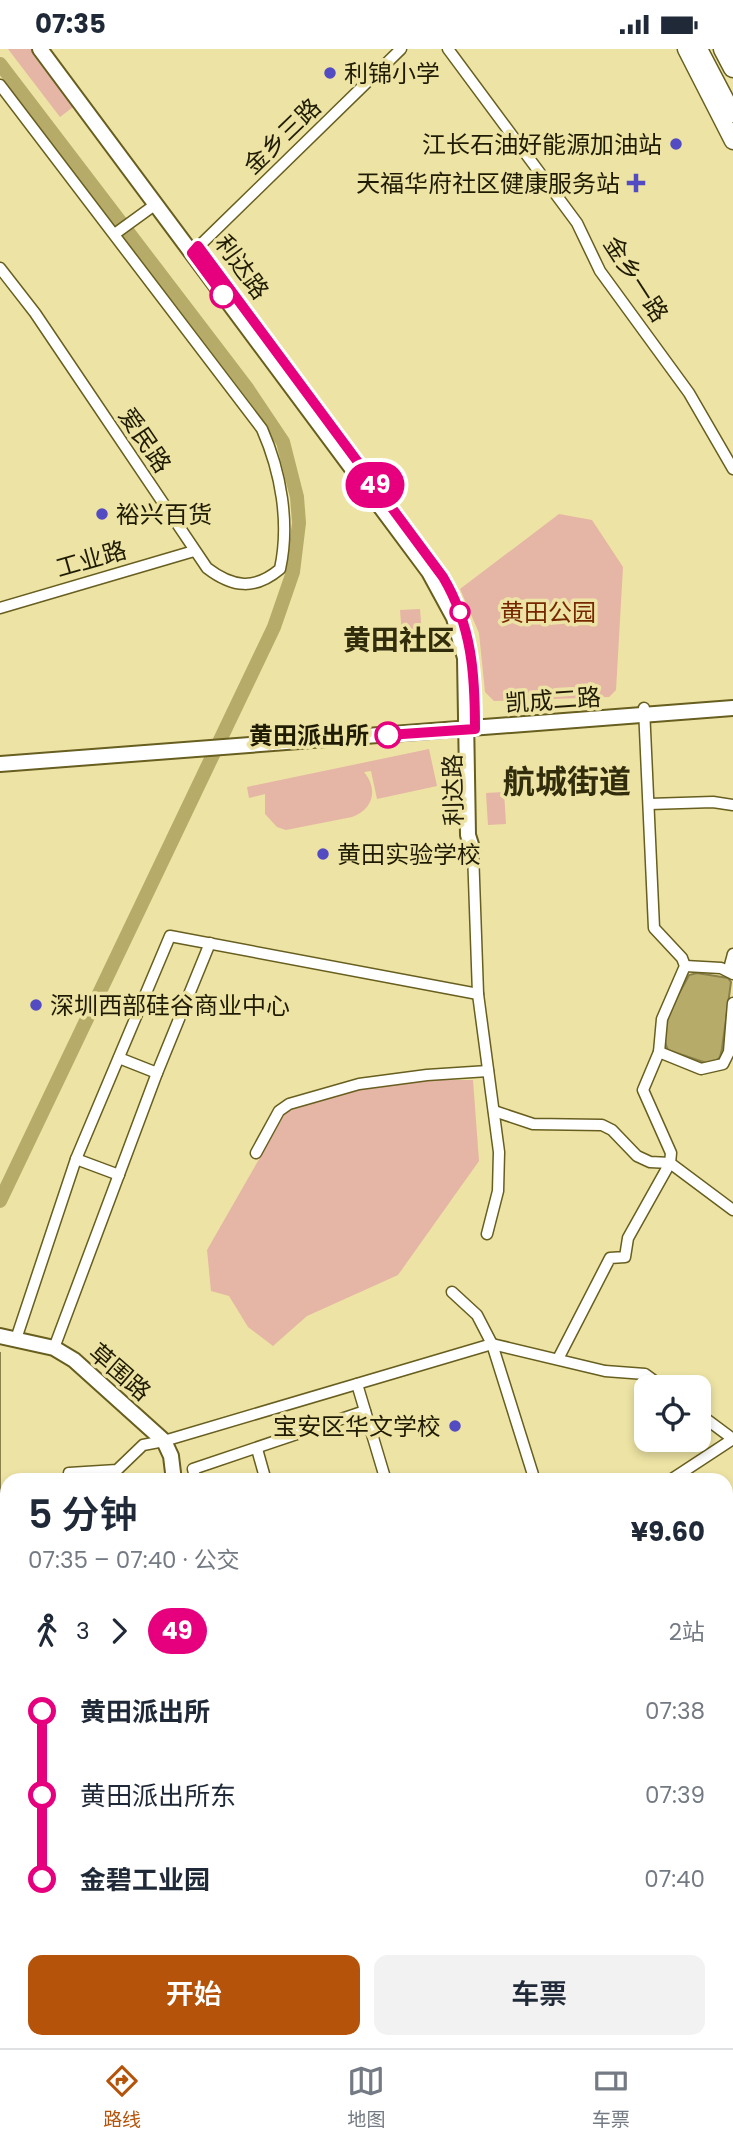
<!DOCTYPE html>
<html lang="zh">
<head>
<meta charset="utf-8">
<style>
  :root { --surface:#fff; --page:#f2f2f3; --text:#1f2937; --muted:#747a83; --line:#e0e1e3; --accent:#b45309 }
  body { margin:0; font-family:Poppins,"Noto Sans SC",sans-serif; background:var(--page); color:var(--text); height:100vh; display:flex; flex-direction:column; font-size:26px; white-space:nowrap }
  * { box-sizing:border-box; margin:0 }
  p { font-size:23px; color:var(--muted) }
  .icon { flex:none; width:38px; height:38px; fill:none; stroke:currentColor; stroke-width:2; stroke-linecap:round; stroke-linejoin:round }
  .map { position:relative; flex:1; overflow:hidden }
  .details { position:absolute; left:0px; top:1424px; width:733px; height:576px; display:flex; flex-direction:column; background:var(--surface); border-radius:21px 21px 0 0; box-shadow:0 4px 10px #0003 }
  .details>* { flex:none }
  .badge { padding:0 14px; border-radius:23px; font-size:24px; line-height:46px }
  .tools { position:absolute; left:634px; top:1326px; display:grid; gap:14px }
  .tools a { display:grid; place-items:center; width:77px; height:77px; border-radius:14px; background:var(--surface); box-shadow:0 4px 10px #0003; font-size:35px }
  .map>.badge { position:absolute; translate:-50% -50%; box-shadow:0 0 0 4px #fff }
  .legs { display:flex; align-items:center; gap:10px; height:77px; padding:0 28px; font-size:23px }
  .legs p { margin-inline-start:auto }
  .summary { display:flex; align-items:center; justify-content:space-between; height:119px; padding:0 28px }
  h1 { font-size:38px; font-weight:600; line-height:52px }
  .button { display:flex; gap:14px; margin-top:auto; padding:14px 28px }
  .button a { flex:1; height:80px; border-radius:14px; background:var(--accent); color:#fff; font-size:28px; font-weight:600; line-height:80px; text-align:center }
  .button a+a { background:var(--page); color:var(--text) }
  ul { padding:0 28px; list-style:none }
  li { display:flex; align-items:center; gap:24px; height:84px; font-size:26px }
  li i { display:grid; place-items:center; width:10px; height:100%; margin:0 9px; background:currentColor }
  li i::after { content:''; width:18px; height:18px; margin:-9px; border:5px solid; border-radius:50%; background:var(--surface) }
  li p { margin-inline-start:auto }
  li:first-child i { background:linear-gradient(#0000 50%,currentColor 0) }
  li:last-child i { background:linear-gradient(currentColor 50%,#0000 0) }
  .status { display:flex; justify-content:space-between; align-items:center; height:49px; padding:0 35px; background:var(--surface); direction:ltr }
  .status svg { height:19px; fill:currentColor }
  .menu { display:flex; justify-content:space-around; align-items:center; height:98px; border-top:2px solid var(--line); background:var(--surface); font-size:19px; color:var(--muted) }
  .menu a { display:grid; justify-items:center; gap:4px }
  .menu .selected { color:var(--accent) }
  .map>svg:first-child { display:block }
  .green { fill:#e5b5a5 }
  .water { fill:#b6ab68; stroke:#89804a; stroke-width:2 }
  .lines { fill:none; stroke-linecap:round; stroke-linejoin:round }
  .stream { stroke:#89804a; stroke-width:2.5 }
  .river { stroke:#b6ab68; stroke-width:14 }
  .street-casing { stroke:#675e1f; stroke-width:13 }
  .secondary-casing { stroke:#675e1f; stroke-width:18 }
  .primary-casing { stroke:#675e1f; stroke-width:19 }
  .highway-casing { stroke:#675e1f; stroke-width:21 }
  .street { stroke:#fff; stroke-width:10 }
  .secondary { stroke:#fff; stroke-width:14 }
  .primary { stroke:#fff; stroke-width:16 }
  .highway { stroke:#fff; stroke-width:18 }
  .line-1-casing { stroke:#fff; stroke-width:16 }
  .line-1 { stroke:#e6007e; stroke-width:10 }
  .poi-dot { fill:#534bc2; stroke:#ede3a4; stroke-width:2.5 }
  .stop-1-dot { fill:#fff; stroke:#e6007e; stroke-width:3.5 }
  .labels { text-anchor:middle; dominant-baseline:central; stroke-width:7; stroke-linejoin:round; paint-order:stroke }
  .poi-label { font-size:24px; fill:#201c03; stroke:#ede3a4; text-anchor:start }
  .street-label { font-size:24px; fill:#201c03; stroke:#ede3a4 }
  .park-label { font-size:24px; fill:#762702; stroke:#ede3a4 }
  .stop-label { font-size:24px; font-weight:bold; fill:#201c03; stroke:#ede3a4; text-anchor:end }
  .quarter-label { font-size:28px; font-weight:bold; fill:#312c0b; stroke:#ede3a4 }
  .district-label { font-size:32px; font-weight:bold; fill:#312c0b; stroke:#ede3a4 }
</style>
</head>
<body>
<div class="status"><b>07:35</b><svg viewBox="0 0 49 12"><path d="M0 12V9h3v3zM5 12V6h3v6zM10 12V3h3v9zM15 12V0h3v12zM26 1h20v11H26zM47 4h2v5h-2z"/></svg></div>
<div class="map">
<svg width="733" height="1999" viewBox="0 0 733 1999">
  <rect width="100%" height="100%" fill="#ede3a4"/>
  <!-- green -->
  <g class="green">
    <polygon points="8,0 36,0 77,55 60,68"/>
    <polygon points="559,465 592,471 623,518 616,641 609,648 494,652 485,643 479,584 460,540"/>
    <polygon points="420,560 423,598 403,599 400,561"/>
    <path d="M429,700L437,737L377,750L371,722L364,723C378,740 374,760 352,768L286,781L277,778L265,765V745L249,749L247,738Z"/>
    <polygon points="504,743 506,775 488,776 486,744"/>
    <polygon points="418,1031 473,1031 479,1112 398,1226 307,1267 273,1297 248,1278 229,1247 211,1242 207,1201 286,1063 351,1041"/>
  </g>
  <!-- water -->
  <g class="water">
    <path d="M697,924L728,929L731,933L722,1000L720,1008L712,1016L668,1001C656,979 679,946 689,926Z"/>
    <polygon points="0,1303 0,1507 4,1512 3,1685 0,1685"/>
    <polygon points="0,1709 0,1862 5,1863 6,1920 0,1926"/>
  </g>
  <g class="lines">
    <!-- stream -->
    <g class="stream">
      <polyline points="702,1993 723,1999"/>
      <polyline points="511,1999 551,1993"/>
    </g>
    <!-- river -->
    <polyline class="river" points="0,15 247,339 283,393 297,448 299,474 293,523 274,578 0,1152"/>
    <!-- street casing -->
    <g class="street-casing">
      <g id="street">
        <polyline points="448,0 577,174 600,222 689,344 733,420"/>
        <path d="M0,36L262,380C281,423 290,474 280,520C255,541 233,539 207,519L35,264L0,219"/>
        <polyline points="116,184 156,155"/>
        <polyline points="192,204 401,0"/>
        <polyline points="0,559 194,502"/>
        <polyline points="649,755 713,753 733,756"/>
        <polyline points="473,802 478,945 499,1103 498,1142 487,1185"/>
        <polyline points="685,917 721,919 733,925"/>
        <polyline points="729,920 733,905"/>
        <polyline points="659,1003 701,1020 723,1015 729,1003 733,954"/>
        <polyline points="119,1009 157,1024"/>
        <polyline points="494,1062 533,1075 602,1076 612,1081 637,1107 650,1113 670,1114 733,1161"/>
        <polyline points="256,1104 279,1062 289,1055 359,1035 427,1026 488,1022"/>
        <polyline points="76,1110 119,1126"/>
        <polyline points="452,1243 477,1266 492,1295 535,1432"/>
        <polyline points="16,1290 76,1110 170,887 478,945"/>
        <polyline points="54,1299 157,1024 210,894"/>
        <polyline points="558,1310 610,1209 625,1208 628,1189 670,1114 671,1104 643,1041 659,1003 662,970 685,917 682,909 654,879 644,659"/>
        <polyline points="357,1335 386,1432"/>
        <polyline points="698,1364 733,1390"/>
        <polyline points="257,1400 266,1432"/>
        <polyline points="68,1432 69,1424 117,1421 143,1396 164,1392 492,1295 605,1322 645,1325 664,1339"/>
        <polyline points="196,1432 193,1420 365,1362"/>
        <polyline points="669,1432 733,1390"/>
        <polyline points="726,1558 733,1556"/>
        <polyline points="726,1651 733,1651"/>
        <polyline points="176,1993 177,1999"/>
      </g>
    </g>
    <!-- secondary casing -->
    <g class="secondary-casing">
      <g id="secondary">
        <polyline points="40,0 429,523 454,569 465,609 468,786 473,802"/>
        <polyline points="0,715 733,659"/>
        <polyline points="0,1287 54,1299 74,1311 164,1392 171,1407 174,1432"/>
        <polyline points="726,1854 733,1849"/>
        <polyline points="558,1999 562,1993"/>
      </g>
    </g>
    <!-- primary casing -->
    <g class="primary-casing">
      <g id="primary">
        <polyline points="686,0 733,92"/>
        <polyline points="699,0 733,65"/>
      </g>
    </g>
    <!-- highway casing -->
    <g class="highway-casing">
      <polyline id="highway" points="723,0 733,19"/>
    </g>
    <!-- street -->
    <use href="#street" class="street"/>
    <!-- secondary -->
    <use href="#secondary" class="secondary"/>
    <!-- primary -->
    <use href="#primary" class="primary"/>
    <!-- highway -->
    <use href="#highway" class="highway"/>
  </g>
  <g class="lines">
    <!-- line-1 casing -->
    <g class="line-1-casing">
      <path id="line-1" d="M223,246L192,204L198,197L443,528C472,577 475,625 475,680L388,686"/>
    </g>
    <!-- line-1 -->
    <use href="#line-1" class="line-1"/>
  </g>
  <!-- markers -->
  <g class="poi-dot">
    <circle cx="330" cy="24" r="7"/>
    <circle cx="676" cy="95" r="7"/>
    <path d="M632.5 123.5h7v7h7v7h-7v7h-7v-7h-7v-7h7z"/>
    <circle cx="102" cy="465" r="7"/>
    <circle cx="323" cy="805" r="7"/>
    <circle cx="36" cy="956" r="7"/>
    <circle cx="455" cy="1377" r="7"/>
  </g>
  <g class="stop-1-dot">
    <circle cx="223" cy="246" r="12"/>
    <circle cx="460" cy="563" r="9"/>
    <circle cx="388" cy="686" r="12"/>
  </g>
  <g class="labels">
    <!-- poi labels -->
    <g class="poi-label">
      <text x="344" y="24">利锦小学</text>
      <text x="662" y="95" text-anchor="end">江长石油好能源加油站</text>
      <text x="620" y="134" text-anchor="end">天福华府社区健康服务站</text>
      <text x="116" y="465">裕兴百货</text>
      <text x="337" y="805">黄田实验学校</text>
      <text x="50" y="956">深圳西部硅谷商业中心</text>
      <text x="441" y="1377" text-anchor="end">宝安区华文学校</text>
    </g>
    <!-- street labels -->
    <g class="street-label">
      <text transform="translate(282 87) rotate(-44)">金乡三路</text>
      <text transform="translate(242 218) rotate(54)">利达路</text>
      <text transform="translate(636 230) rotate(57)">金乡一路</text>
      <text transform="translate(145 391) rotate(56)">爱民路</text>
      <text transform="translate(91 510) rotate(-16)">工业路</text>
      <text transform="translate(553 651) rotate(-4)">凯成二路</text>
      <text transform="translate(453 741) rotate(-91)">利达路</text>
      <text transform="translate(120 1323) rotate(41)">草围路</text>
    </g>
    <!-- park labels -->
    <g class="park-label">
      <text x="548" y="563">黄田公园</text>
    </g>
    <!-- stop labels -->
    <g class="stop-label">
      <text x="369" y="686">黄田派出所</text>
    </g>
    <!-- quarter labels -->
    <g class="quarter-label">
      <text x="399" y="591">黄田社区</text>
    </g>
    <!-- district labels -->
    <g class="district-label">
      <text x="567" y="732">航城街道</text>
    </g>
  </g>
</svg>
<div class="tools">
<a><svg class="icon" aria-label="locate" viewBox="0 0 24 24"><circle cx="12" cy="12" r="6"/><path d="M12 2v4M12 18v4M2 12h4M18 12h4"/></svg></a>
</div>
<b class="badge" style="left:375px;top:436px;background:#e6007e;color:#fff">49</b>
<section class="details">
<div class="summary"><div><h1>5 分钟</h1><p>07:35 – 07:40 · 公交</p></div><b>¥9.60</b></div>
<div class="legs"><svg class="icon" aria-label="walk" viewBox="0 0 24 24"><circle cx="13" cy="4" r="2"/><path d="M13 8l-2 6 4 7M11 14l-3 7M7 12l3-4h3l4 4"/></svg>3<svg class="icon" aria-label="forward" viewBox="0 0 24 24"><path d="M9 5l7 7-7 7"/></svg><b class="badge" style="background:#e6007e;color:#fff">49</b><p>2站</p></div>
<ul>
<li><i style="color:#e6007e"></i><b>黄田派出所</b><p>07:38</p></li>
<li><i style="color:#e6007e"></i><span>黄田派出所东</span><p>07:39</p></li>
<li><i style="color:#e6007e"></i><b>金碧工业园</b><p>07:40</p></li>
</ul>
<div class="button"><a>开始</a><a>车票</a></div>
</section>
</div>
<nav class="menu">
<a class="selected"><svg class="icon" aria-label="directions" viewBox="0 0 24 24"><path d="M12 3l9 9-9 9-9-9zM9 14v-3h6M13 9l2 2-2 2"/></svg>路线</a>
<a><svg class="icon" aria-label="map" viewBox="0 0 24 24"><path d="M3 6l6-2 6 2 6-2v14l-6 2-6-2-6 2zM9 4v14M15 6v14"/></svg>地图</a>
<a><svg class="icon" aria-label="tickets" viewBox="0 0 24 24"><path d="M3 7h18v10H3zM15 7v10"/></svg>车票</a>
</nav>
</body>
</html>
